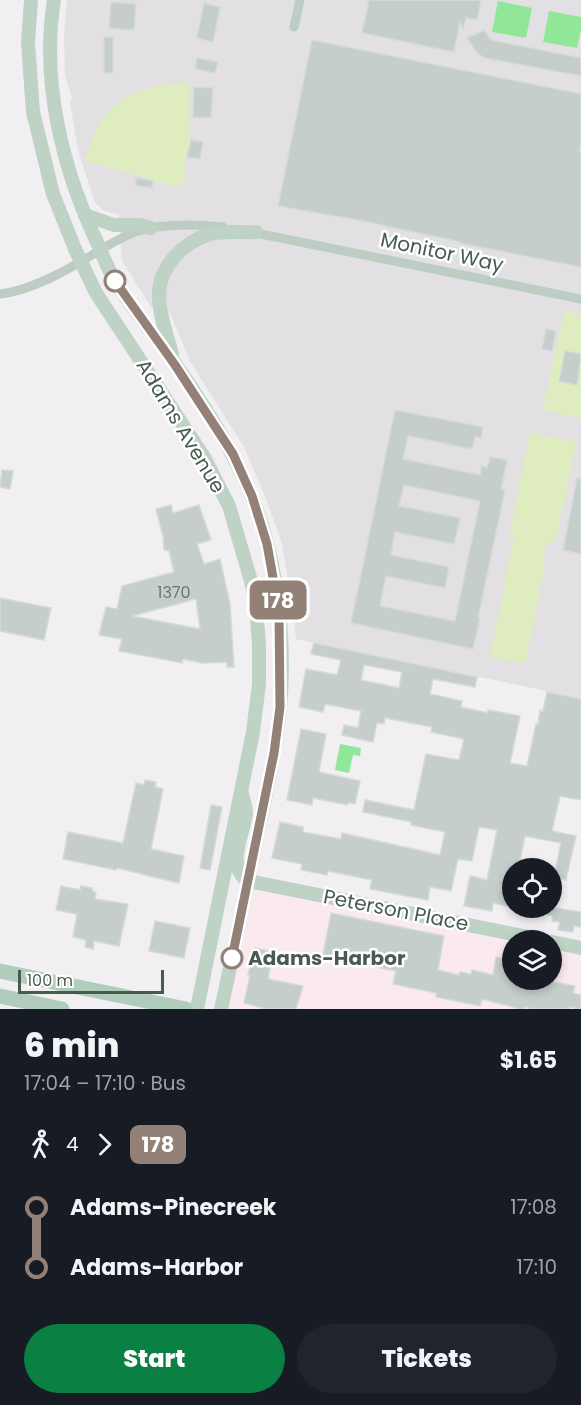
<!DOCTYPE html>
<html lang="en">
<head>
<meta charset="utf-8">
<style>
  :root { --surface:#171b24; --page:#20242c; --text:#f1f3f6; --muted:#9ea1a6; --accent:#0b8043 }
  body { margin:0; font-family:Poppins,sans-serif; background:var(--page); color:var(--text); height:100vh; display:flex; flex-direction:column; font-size:22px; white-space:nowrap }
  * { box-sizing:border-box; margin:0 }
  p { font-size:20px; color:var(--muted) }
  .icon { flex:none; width:33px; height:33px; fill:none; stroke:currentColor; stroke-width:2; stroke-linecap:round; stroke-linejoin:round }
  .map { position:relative; height:1009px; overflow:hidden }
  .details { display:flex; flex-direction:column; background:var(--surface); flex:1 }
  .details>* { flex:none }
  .badge { padding:0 12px; border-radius:9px; font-size:21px; line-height:39px }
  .buttons { position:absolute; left:502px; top:858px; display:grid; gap:12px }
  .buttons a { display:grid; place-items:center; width:60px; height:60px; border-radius:50%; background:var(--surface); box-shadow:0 3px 9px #0003; font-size:30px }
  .scale { position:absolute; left:18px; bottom:15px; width:146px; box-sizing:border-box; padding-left:6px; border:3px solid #485b4f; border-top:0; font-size:16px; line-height:21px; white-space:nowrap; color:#485b4f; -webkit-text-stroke:4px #fff; paint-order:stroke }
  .map>.badge { position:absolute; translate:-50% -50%; box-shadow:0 0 0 3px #fff }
  .legs { display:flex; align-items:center; gap:9px; height:66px; padding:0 24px; font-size:20px }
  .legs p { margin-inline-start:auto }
  .head { display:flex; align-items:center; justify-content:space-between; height:102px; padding:0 24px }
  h1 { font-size:33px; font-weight:800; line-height:45px }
  .cta { display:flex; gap:12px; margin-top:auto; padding:12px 24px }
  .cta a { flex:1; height:69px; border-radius:36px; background:var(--accent); color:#fff; font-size:24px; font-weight:800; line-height:69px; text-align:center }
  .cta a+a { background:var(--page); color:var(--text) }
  ul { padding:0 24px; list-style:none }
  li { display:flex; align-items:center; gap:21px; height:60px; font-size:22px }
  li i { display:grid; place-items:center; width:9px; height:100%; margin:0 8px; background:currentColor }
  li i::after { content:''; width:15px; height:15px; margin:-8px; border:4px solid; border-radius:50%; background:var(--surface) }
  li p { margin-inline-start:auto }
  li:first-child i { background:linear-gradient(#0000 50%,currentColor 0) }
  li:last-child i { background:linear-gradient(currentColor 50%,#0000 0) }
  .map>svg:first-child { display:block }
  .commercial { fill:#fbe9f0 }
  .education { fill:#e2e0e3 }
  .green { fill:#dfecc0 }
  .water { fill:#90e79a }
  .building { fill:#c6cecb; stroke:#d3dad8; stroke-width:1.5; fill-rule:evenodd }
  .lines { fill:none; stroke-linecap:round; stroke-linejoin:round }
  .street { stroke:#becdc4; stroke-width:9 }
  .secondary { stroke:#bed2c6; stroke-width:14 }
  .primary { stroke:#b0ccbc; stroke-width:15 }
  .line-1-casing { stroke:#fff; stroke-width:14 }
  .line-1 { stroke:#938177; stroke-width:9 }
  .stop-1-dot { fill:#fff; stroke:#938177; stroke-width:3 }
  .labels { text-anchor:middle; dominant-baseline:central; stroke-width:5; stroke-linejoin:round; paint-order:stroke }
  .number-label { font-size:16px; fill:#68786e }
  .street-label { font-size:20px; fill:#485b4f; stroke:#fff }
  .stop-label { font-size:20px; font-weight:bold; fill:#485b4f; stroke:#fff; text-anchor:start }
</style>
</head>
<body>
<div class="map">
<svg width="581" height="1009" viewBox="0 0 581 1009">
  <rect width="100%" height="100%" fill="#f1eff1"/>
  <!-- commercial -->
  <polygon class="commercial" points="251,888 513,942 513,980 552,980 552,950 581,955 581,1009 227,1009"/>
  <!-- education -->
  <polygon class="education" points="67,0 581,0 581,698 296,639 292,602 282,544 265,496 244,447 191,363 170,313 151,307 122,261 119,215 103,210 95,203 78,150 70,103 72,98 65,76 64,38"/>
  <!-- green -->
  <g class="green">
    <path d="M189,84L190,140L186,158V176L183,184L174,186L85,161C89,148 94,132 101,121C121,91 155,83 189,84Z"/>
    <polygon points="564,310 581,313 581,418 543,410"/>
    <polygon points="530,433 576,442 556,540 546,544 542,563 545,564 525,664 490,657 514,536 509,535"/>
  </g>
  <!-- water -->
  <g class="water">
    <polygon points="498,1 532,8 526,38 492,32"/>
    <polygon points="549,11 581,17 581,30 577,48 543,42"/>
    <polygon points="340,744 361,748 360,756 353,755 349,773 335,770"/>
  </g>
  <!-- building -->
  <g class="building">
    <polygon points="369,0 481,0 477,20 466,18 463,30 460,22 454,52 362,33"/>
    <polygon points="111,2 136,4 134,30 109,28"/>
    <polygon points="204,3 220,7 213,42 197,38"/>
    <polygon points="484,30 491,40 581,58 581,76 485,58 478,54 467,38"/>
    <rect x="104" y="37" width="9" height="36"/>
    <polygon points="312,40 581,94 581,140 579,152 581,152 581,267 460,243 461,242 358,220 278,206"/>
    <polygon points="197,58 218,62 215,73 195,69"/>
    <polygon points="194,87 213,88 211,118 193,117"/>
    <polygon points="191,140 203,142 200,159 187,157"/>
    <polygon points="137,178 153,181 152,188 135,185"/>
    <polygon points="546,329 556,331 552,351 542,349"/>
    <polygon points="565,351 581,354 577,385 559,381"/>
    <path d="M395,410L483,427L481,438L475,436L472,449L408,436L403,459L480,475L482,466L487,468L490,457L507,460L501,489L505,490L478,618H480L473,649L351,623ZM404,485L480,501L455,621L380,606L386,576L445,588L449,567L391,555L395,532L454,544L460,518L399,506Z"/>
    <polygon points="2,470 13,471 10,489 0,487"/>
    <polygon points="577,478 581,479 581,554 563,550"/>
    <path d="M171,505L173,513L199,505L211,540L197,544L204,564L220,559L230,604L234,667H227V662L202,663L183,659L182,663L119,651L122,639L99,635L106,607L117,609L122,586L174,572L169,551L164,550L163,536L156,509ZM196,599L200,629L132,616Z"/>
    <polygon points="0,598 51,608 44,640 0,631"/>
    <path d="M314,643L477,677L475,687L433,679L430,694L462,701L461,707L488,713V710L520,716L510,763L527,766L536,724H538L540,710L543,711L547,692L581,699V800L560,796L552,831L576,836L566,880L554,877L561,843L525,836L520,860L543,865L542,868H513V907L493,903L492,911L464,906L470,876L487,880L497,830L479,827L472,861L458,859L451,891L430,887L428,900L370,889L372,880L328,871L327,875L301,870L302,864L272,858L280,822L303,827V832L341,839L342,833L440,855L445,832L411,825L412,822L363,812L365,800L414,810L426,754L459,760L464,739L431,732L432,727L385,718L384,724L377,723L373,742L342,735L344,725L358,728L361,711L325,704L323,712L299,707L306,669L337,675L341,660L311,654ZM364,665L402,672L399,688L361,680Z"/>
    <polygon points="301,729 326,734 319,772 360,781 355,804 348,803 347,805 313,798 312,805 287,800"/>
    <polygon points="145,780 156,782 155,787 163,789 151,849 184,856 179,883 117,868 116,870 63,859 68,832 123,843 136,783 144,785"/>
    <polygon points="211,805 222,807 210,870 200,868"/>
    <polygon points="61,886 80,890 81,886 92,888 92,890 96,893 95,899 128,904 119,946 94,941 93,949 85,947 86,940 73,937 77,914 56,910"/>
    <polygon points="530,908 555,908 581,912 581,927 574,926 573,932 558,930 560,922 552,921 553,916 530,911"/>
    <polygon points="331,913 444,936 438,970 459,975 460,972 471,974 472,970 493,975 496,957 513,961 513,980 543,980 575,986 573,993 581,995 581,1009 570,1007 570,1009 534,1009 524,1007 524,1009 521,1009 482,999 480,1006 436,997 436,993 393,984 396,971 336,959 336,963 322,960"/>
    <polygon points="155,921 190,928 184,958 149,951"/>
    <polygon points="255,948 273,952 268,979 303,986 296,1009 266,1009 244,1003 250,975 248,975"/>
  </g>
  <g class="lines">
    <!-- street -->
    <g class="street">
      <polyline points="294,27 300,0"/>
      <polyline points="251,232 581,299"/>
      <path d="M0,294C28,291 58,275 82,261C99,251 116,239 135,232C162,223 194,224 223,227"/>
    </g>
    <!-- secondary -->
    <g class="secondary">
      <polyline points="31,0 28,42 33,112 53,194 75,249 96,293 204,457 229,506 251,581 256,605 259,645 259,684 253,732 197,1009"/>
      <path d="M54,0C41,81 62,167 96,240C102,253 107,267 114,279C132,308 154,335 174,362C213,418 250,476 267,543C280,592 285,658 280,708C275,756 264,804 254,851C243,904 233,956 221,1009"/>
      <polyline points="85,215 114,225 140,225 151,228"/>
      <path d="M172,354C167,335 159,315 159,295C159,266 184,242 210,234C224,230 242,233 256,232"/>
      <path d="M242,794C243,800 246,807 246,813C244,834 225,866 248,881L543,940"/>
      <polyline points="552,942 581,948"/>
    </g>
    <!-- primary -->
    <g class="primary">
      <polyline points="0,971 186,1009"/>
      <polyline points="0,996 62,1009"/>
    </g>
  </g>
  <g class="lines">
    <!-- line-1 casing -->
    <g class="line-1-casing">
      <polyline id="line-1" points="115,281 175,365 233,454 252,496 267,544 279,611 280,707 274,753 232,958"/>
    </g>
    <!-- line-1 -->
    <use href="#line-1" class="line-1"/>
  </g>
  <!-- markers -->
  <g class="stop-1-dot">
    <circle cx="115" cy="281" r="10"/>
    <circle cx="232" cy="958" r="10"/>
  </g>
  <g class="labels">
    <!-- number labels -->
    <g class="number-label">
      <text x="174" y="592">1370</text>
    </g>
    <!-- street labels -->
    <g class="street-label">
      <text transform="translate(442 252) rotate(12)">Monitor Way</text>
      <text transform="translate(181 426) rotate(59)">Adams Avenue</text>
      <text transform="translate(396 910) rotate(11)">Peterson Place</text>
    </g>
    <!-- stop labels -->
    <g class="stop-label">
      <text x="248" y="958">Adams-Harbor</text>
    </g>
  </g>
</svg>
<div class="buttons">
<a><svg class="icon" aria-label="locate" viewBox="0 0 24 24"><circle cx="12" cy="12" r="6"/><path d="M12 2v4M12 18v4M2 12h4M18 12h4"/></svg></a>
<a><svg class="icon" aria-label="layers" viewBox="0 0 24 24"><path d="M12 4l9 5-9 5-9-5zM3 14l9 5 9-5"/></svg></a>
</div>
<div class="scale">100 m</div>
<b class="badge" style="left:278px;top:600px;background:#938177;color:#fff">178</b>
</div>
<section class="details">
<div class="head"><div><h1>6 min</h1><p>17:04 – 17:10 · Bus</p></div><b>$1.65</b></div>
<div class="legs"><svg class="icon" aria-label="walk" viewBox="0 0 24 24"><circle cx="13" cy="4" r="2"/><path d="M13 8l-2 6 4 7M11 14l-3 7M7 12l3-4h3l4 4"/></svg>4<svg class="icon" aria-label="forward" viewBox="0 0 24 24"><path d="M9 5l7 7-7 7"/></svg><b class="badge" style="background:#938177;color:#fff">178</b></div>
<ul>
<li><i style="color:#938177"></i><b>Adams-Pinecreek</b><p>17:08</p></li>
<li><i style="color:#938177"></i><b>Adams-Harbor</b><p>17:10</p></li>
</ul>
<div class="cta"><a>Start</a><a>Tickets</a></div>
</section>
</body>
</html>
